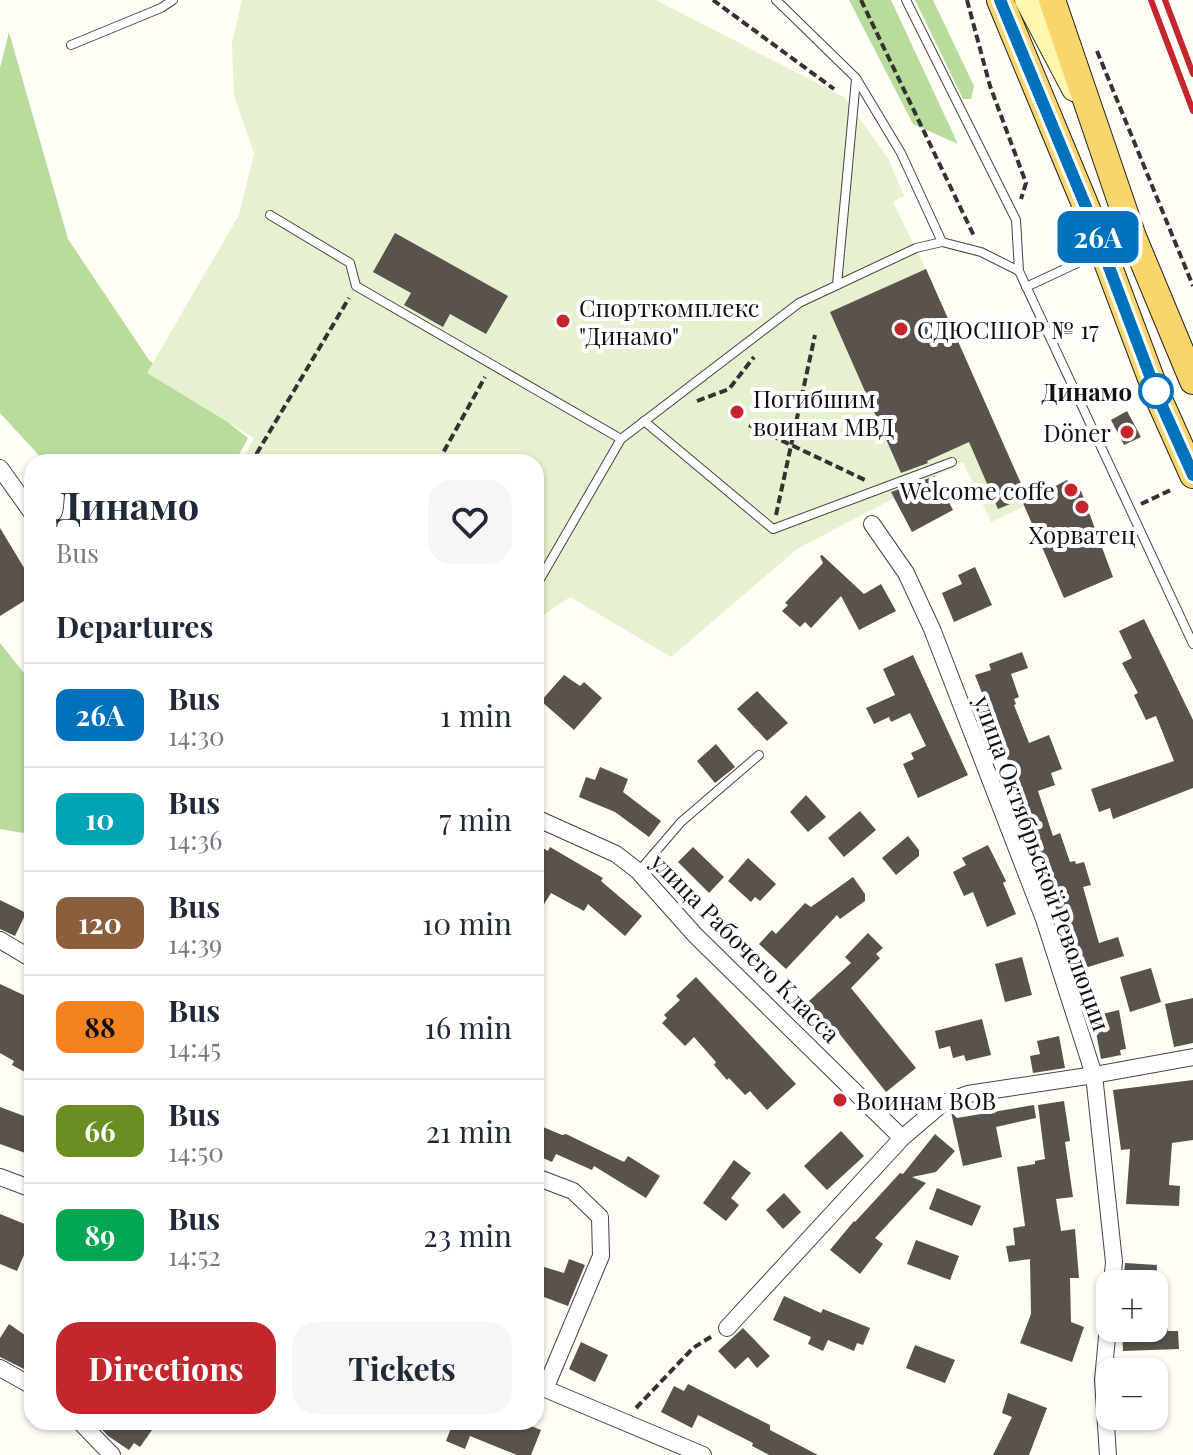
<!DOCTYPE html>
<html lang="en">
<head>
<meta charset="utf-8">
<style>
  :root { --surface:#fff; --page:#f6f6f7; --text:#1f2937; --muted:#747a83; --line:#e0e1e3; --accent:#c4262e }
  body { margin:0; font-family:"Playfair Display",serif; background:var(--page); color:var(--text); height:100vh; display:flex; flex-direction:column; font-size:30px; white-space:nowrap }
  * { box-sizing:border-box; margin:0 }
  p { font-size:26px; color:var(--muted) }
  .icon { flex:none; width:44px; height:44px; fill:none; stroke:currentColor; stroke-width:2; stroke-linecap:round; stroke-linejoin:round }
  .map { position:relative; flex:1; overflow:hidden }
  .sheet { position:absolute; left:24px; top:454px; width:520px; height:976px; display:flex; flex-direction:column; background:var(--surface); border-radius:24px; box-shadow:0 2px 6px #0004 }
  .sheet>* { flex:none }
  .badge { padding:0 16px; border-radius:12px; font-size:28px; line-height:52px }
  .fabs { position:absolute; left:1096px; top:1270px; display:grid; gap:16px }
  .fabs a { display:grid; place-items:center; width:72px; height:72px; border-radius:16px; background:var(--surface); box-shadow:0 2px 6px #0004; font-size:40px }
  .map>.badge { position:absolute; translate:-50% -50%; box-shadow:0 0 0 4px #fff }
  h2 { padding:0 32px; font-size:30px; line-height:72px }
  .round { display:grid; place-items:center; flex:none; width:84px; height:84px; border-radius:24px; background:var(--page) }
  .summary { display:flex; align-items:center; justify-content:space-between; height:136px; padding:0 32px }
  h1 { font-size:38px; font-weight:700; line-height:60px }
  .primary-button { display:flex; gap:16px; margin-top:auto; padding:16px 32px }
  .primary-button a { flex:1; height:92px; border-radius:24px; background:var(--accent); color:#fff; font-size:32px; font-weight:700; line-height:92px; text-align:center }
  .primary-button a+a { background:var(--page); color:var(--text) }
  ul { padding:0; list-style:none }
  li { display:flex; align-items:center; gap:24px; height:104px; padding:0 32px; border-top:2px solid var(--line) }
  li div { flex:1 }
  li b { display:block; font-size:30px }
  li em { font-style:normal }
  li .badge { min-width:88px; font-weight:700; text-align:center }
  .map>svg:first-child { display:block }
  .forest { fill:#b9dc9c }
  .pitch { fill:#e6f2cf }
  .building { fill:#5a524d }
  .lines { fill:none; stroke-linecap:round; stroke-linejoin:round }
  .lane-casing { stroke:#444; stroke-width:10 }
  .street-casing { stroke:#444; stroke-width:18 }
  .secondary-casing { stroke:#333; stroke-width:26 }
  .primary-casing { stroke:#222; stroke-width:28 }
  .path { stroke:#333; stroke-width:4; stroke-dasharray:8 4; stroke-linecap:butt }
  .lane { stroke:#fff; stroke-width:8 }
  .street { stroke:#fff; stroke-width:16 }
  .secondary { stroke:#fff6b0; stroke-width:24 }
  .primary { stroke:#f9d66b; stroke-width:26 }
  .rail { stroke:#c4262e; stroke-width:6 }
  .line-casing { stroke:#fff; stroke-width:18 }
  .line { stroke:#0072bc; stroke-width:12 }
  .poi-dot { fill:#c4262e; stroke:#fff; stroke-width:3 }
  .stop-dot { fill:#fff; stroke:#0072bc; stroke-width:4 }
  .labels { text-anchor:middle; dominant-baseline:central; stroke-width:8; stroke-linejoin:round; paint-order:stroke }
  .poi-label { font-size:24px; fill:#111; stroke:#fff; text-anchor:start }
  .stop-label { font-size:24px; font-weight:bold; fill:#111; stroke:#fff; text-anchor:end }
  .street-label { font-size:24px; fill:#111; stroke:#fff }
</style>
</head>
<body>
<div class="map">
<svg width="1193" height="1455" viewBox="0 0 1193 1455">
  <rect width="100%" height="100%" fill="#fffdf5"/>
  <!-- forest -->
  <g class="forest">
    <polygon points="849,0 891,0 958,144 913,124"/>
    <polygon points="915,0 933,0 974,86 971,99 963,99"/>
    <polygon points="9,32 68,239 149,360 248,438 235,462 45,462 0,413 0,68"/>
    <polygon points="0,643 32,683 32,823 23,833 0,829"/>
  </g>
  <!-- pitch -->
  <polygon class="pitch" points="242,0 656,0 844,97 888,158 904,196 893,202 926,269 1029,504 991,522 963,462 797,549 671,657 570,597 536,620 536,462 241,462 254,438 147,373 239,215 254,153 234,96 232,43"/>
  <!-- building -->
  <g class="building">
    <polygon points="395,233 508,296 486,334 450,314 443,327 404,305 411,293 373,272"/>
    <polygon points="926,269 1027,497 998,509 969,442 927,461 928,463 901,473 830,312"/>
    <polygon points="1127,411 1141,437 1124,445 1111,420"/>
    <polygon points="935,476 953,510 912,532 891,492"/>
    <polygon points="1067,480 1081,491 1113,577 1064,598 1023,503"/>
    <polygon points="0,528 32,581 32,596 0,616"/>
    <polygon points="822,555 864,594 881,584 896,611 859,630 841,596 811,628 805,622 800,627 782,611 788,605 785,603 823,563 820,556"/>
    <polygon points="975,567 992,605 954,622 942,593 962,584 958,575"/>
    <polygon points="1144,619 1193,720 1193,788 1113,819 1110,808 1099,812 1091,789 1174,761 1156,716 1146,720 1134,695 1138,693 1122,663 1132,658 1119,631"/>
    <polygon points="1022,652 1028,668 1011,674 1019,697 1014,699 1016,704 1014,705 1029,743 1049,735 1062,769 1051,773 1055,785 1038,791 1053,836 1060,833 1070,862 1075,861 1076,864 1084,862 1091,885 1083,887 1099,943 1118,937 1124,956 1075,971 1022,797 975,675 991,670 989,664"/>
    <polygon points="913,655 968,775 918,798 903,764 914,759 911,753 926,746 910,713 891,722 889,717 874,724 866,708 895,695 883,669"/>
    <polygon points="564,675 580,686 584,682 602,698 574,730 541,701"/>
    <polygon points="757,691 788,723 767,741 737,709"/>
    <polygon points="716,744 735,767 715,783 697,761"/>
    <polygon points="600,767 628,779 623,792 661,821 649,837 615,812 579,797 586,777 595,780"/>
    <polygon points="806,795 826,817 808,832 790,812"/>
    <polygon points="860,811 876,830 844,857 828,838"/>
    <polygon points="908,836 919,850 919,856 896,875 882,858"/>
    <polygon points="536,844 548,851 550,847 603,878 601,881 642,916 625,936 588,904 584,911 551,893 536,917"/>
    <polygon points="988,845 1006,881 1003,883 1016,914 987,927 973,892 964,896 953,872 966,865 962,858"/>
    <polygon points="693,847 724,877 709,893 678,862"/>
    <polygon points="748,858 776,884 760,901 755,897 751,902 728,881"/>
    <polygon points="853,877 865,894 865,901 840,919 837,915 786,969 759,944 772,930 776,934 805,903 811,907"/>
    <polygon points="0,900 26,913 15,936 0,929"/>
    <polygon points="868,933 883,948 876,954 880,958 851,988 916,1068 886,1092 838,1032 827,1041 799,1010 851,963 845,957"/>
    <polygon points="1022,957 1032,995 1005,1002 995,964"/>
    <polygon points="1151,968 1161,1002 1130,1012 1120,977"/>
    <polygon points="696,977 796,1084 767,1110 750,1091 745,1095 729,1078 727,1080 714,1065 716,1062 694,1037 685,1046 662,1023 667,1018 664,1015 680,1000 676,996"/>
    <polygon points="0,984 32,999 32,1076 12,1065 14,1061 0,1053"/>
    <polygon points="1193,998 1193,1043 1174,1047 1165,1004"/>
    <polygon points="1119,1010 1126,1049 1120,1050 1121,1055 1101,1059 1093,1016"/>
    <polygon points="982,1019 991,1055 966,1061 964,1055 953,1058 950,1046 939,1049 935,1031"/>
    <polygon points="1059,1036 1065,1068 1033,1073 1030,1056 1040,1054 1037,1041"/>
    <polygon points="1193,1080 1193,1140 1172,1143 1169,1185 1180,1186 1179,1206 1126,1204 1130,1149 1121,1150 1113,1090"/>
    <polygon points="1064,1101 1070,1141 1065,1142 1073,1197 1056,1199 1061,1231 1075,1229 1079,1278 1070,1278 1071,1322 1084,1327 1072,1362 1020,1343 1031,1314 1030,1259 1009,1262 1006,1246 1015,1245 1013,1228 1025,1226 1017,1167 1035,1164 1035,1161 1045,1159 1038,1105"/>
    <polygon points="1034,1105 1036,1118 996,1127 1002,1157 963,1166 951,1112 957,1118"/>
    <polygon points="0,1107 32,1119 32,1143 28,1154 0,1144"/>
    <polygon points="536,1124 562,1135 566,1134 624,1162 628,1156 660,1176 646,1198 594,1166 592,1170 556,1154 552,1162 536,1155"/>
    <polygon points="841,1131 864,1156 827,1190 804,1166"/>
    <polygon points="935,1134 955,1151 936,1172 912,1177 926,1183 875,1238 883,1244 860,1274 830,1250 854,1221 855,1222 900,1173 903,1174"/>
    <polygon points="734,1160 751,1173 731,1198 739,1205 726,1221 703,1203"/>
    <polygon points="937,1188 981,1206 972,1226 929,1209"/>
    <polygon points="784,1193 801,1212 783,1229 766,1210"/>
    <polygon points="0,1214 32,1227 32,1250 27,1248 17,1271 0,1264"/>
    <polygon points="916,1240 959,1256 950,1280 907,1264"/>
    <polygon points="569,1259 585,1265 568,1306 536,1294 544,1267 564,1273"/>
    <polygon points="1125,1263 1157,1265 1156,1284 1123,1284"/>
    <polygon points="784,1296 821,1313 823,1309 870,1328 863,1345 857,1343 854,1351 828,1340 823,1351 808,1344 811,1337 773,1320"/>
    <polygon points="9,1324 32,1340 32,1373 0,1357 0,1338"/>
    <polygon points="743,1328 770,1356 757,1368 748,1357 735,1369 718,1351"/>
    <polygon points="1122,1328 1168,1328 1168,1331 1178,1331 1179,1349 1123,1351"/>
    <polygon points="581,1342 608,1355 595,1382 569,1369"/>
    <polygon points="915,1345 955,1360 945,1383 906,1368"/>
    <polygon points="688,1384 770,1425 770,1430 818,1455 769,1455 752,1446 753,1443 698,1415 692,1428 661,1412 674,1386 684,1391"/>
    <polygon points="1008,1393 1047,1408 1029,1455 993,1455 1012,1417 1002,1413"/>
    <polygon points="95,1422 141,1422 152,1430 140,1447 134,1443 129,1450 108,1436"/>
    <polygon points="438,1422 521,1422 541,1430 531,1455 517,1455 470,1436 465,1449 446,1441 451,1428"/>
  </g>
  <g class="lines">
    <!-- lane casing -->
    <g class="lane-casing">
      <g id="lane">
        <polyline points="776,0 856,78 901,153 942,242 981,252 1019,271"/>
        <polyline points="906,0 1016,220 1019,271 1193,644"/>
        <polyline points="71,45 161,8 173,0"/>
        <polyline points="270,215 350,263 356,286 621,439"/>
        <polyline points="837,285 856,79"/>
        <polyline points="1026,287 1099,253"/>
        <polyline points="644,421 773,529 952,462"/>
        <polyline points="536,586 621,439 799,303 916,248 942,242"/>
        <polyline points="639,871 681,822 759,755"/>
      </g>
    </g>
    <!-- street casing -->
    <g class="street-casing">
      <g id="street">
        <polyline points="0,468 32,513"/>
        <polyline points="872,524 906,573 932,629 1044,919 1094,1075 1114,1262 1112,1284"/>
        <polyline points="536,818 616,854 638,871 695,935 902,1138"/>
        <polyline points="0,940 32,959"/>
        <polyline points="0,1177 32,1189"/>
        <polyline points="536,1177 573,1191 600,1217 601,1256 545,1389"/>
        <polyline points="727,1328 902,1138 942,1104 968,1094 1094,1075 1193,1057"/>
        <polyline points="0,1368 32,1386"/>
        <polyline points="536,1385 703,1455"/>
        <polyline points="80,1422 112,1455"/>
        <polyline points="1108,1455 1103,1380 1110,1305"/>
      </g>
    </g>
    <!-- secondary casing -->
    <g class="secondary-casing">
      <polyline id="secondary" points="1027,0 1074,89"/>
    </g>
    <!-- primary casing -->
    <g class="primary-casing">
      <g id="primary">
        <polyline points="1000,0 1089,214 1158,397 1193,475"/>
        <polyline points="1052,0 1133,237 1193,381"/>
      </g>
    </g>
    <!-- path -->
    <g class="path">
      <polyline points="713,0 834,89"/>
      <polyline points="861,0 974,236"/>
      <polyline points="967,0 990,86 1026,183 1021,199"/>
      <polyline points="1097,51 1193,286"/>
      <polyline points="697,401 729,389 754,357"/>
      <polyline points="749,425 865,480"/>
      <polyline points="252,462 257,453"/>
      <polyline points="266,462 257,453 349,298"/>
      <polyline points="438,462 485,377"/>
      <polyline points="1141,504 1173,489"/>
      <polyline points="776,515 815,335"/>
      <polyline points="636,1408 693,1348 714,1335"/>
    </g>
    <!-- lane -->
    <use href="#lane" class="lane"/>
    <!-- street -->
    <use href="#street" class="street"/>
    <!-- secondary -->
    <use href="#secondary" class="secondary"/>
    <!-- primary -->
    <use href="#primary" class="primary"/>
    <!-- rail -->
    <g class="rail">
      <polyline points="1151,0 1193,111"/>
      <polyline points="1165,0 1193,74"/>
    </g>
  </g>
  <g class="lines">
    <!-- line casing -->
    <g class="line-casing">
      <polyline id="line" points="1000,0 1089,214 1158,397 1193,475"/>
    </g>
    <!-- line -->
    <use href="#line" class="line"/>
  </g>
  <!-- markers -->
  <g class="poi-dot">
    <circle cx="563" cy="321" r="8"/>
    <circle cx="901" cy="329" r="8"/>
    <circle cx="737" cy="412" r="8"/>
    <circle cx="1127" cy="432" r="8"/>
    <circle cx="1071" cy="490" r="8"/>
    <circle cx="1082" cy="507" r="8"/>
    <circle cx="840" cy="1100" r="8"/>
  </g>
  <circle class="stop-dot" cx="1156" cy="391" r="16"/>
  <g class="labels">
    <!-- poi labels -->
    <g class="poi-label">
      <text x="579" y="307">Спорткомплекс<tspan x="579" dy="28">"Динамо"</tspan></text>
      <text x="917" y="329">СДЮСШОР № 17</text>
      <text x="753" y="398">Погибшим<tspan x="753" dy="28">воинам МВД</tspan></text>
      <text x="1111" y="432" text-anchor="end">Döner</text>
      <text x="1055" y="490" text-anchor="end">Welcome coffe</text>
      <text x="1082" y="534" text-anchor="middle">Хорватец</text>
      <text x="856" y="1100">Воинам ВОВ</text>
    </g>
    <!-- stop labels -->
    <g class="stop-label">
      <text x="1132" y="391">Динамо</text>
    </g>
    <!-- street labels -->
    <g class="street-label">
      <text transform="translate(1043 863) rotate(70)">улица Октябрьской Революции</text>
      <text transform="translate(746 947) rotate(45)">улица Рабочего Класса</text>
    </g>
  </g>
</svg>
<div class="fabs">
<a>+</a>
<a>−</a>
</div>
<b class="badge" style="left:1098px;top:237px;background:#0072bc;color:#fff">26А</b>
<section class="sheet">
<div class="summary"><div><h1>Динамо</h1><p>Bus</p></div><a class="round"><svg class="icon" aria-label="heart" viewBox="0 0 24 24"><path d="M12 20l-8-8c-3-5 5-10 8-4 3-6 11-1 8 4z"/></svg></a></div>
<h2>Departures</h2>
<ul>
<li><span class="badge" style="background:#0072bc;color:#fff">26А</span><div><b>Bus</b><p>14:30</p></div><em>1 min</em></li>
<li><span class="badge" style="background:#00a3b4;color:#fff">10</span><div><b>Bus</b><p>14:36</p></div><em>7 min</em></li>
<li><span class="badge" style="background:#8b5e3c;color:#fff">120</span><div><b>Bus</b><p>14:39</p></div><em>10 min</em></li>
<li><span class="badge" style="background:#f58220;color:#111">88</span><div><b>Bus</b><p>14:45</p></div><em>16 min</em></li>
<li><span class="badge" style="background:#6b8e23;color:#fff">66</span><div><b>Bus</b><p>14:50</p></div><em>21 min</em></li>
<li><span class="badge" style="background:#00a651;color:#fff">89</span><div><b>Bus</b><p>14:52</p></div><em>23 min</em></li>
</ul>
<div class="primary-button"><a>Directions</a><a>Tickets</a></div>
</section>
</div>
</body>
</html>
